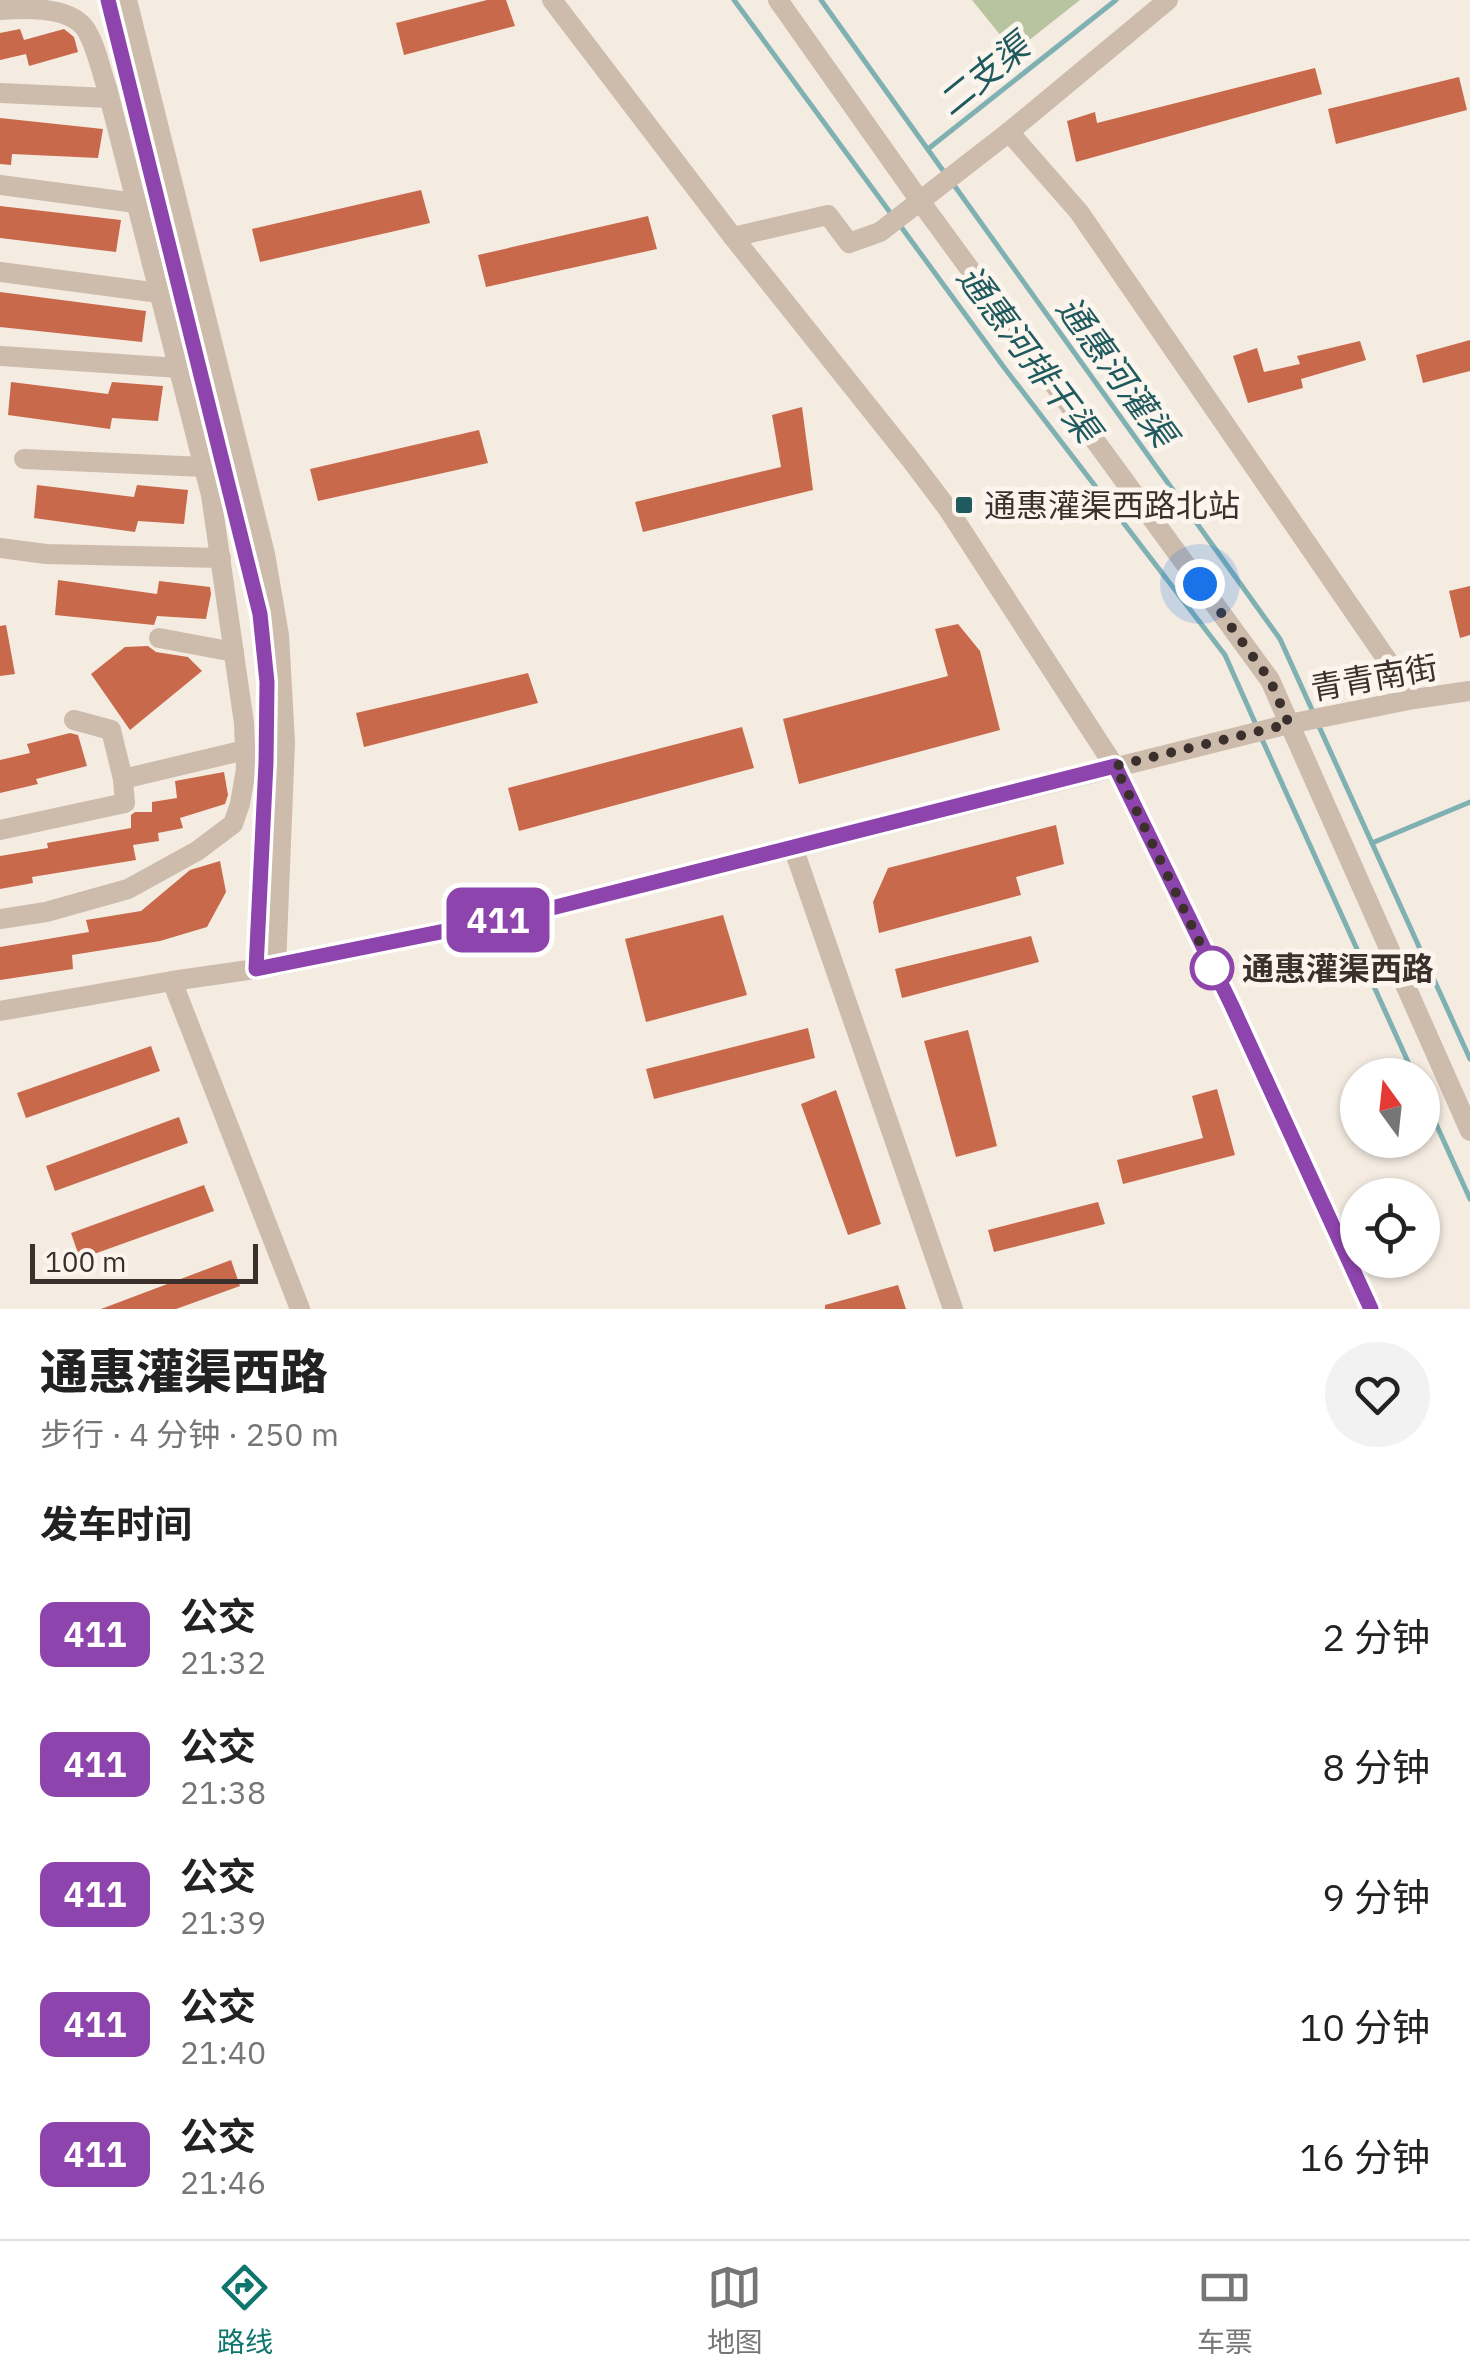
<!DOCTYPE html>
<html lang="zh">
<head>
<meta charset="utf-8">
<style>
  :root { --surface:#fff; --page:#f2f2f2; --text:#222; --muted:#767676; --line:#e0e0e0; --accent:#0f766e }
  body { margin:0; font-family:"IBM Plex Sans","Noto Sans SC",sans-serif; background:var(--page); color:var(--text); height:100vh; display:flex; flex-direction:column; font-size:38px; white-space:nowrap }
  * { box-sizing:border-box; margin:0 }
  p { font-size:32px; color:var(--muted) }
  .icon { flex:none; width:55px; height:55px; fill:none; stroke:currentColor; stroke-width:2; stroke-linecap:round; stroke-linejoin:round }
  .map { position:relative; height:1309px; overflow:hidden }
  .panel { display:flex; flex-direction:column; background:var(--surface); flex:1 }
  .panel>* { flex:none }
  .badge { padding:0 20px; border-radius:15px; font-size:35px; line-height:65px }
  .needle { width:65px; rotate:345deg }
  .buttons { position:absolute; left:1340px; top:1058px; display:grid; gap:20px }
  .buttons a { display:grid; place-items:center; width:100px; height:100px; border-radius:50%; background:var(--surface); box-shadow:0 2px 8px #0004; font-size:50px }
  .scale { position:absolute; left:30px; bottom:25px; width:228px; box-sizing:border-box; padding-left:10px; border:5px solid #3b302b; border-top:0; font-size:28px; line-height:35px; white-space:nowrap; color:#3b302b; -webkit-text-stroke:8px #fbf5ee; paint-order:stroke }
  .you { position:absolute; width:50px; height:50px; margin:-25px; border:8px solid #fff; border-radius:50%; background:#1a73e8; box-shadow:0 0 0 15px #1a73e833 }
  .map>.badge { position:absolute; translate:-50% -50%; box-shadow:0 0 0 5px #fff }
  h2 { padding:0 40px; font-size:38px; line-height:90px }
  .round { display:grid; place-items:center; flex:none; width:105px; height:105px; border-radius:52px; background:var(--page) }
  .head { display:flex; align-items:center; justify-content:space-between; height:170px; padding:0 40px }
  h1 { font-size:48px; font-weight:800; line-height:75px }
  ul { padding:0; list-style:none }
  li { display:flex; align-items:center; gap:30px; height:130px; padding:0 40px }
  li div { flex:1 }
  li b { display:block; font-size:38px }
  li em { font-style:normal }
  li .badge { min-width:110px; font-weight:700; text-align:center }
  .menu { display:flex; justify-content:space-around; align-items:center; height:140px; border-top:2px solid var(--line); background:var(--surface); font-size:28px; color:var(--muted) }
  .menu a { display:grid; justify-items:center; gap:5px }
  .menu .current { color:var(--accent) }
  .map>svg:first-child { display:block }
  .green { fill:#b8c4a0 }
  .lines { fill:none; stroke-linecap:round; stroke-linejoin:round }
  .stream { stroke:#7fb0b2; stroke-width:5 }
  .building { fill:#c8694b }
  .minor { stroke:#cdbbac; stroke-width:20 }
  .line-casing { stroke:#fff; stroke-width:22 }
  .line { stroke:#8e44ad; stroke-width:15 }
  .walk { stroke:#3b302b; stroke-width:10; stroke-dasharray:0 18 }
  .poi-dot { fill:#1f5a5e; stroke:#fbf5ee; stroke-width:4 }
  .stop-dot { fill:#fff; stroke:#8e44ad; stroke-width:5 }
  .labels { text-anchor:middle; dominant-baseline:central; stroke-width:10; stroke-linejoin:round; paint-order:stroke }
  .poi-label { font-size:32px; fill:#3b302b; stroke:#fbf5ee; text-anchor:start }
  .street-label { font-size:32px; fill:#3b302b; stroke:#fbf5ee }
  .stop-label { font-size:32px; font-weight:bold; fill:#3b302b; stroke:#fbf5ee; text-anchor:start }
  .water-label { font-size:35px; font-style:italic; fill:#1f5a5e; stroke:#fbf5ee }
</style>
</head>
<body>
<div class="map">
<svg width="1470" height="1309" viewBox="0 0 1470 1309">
  <rect width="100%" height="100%" fill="#f4ebe1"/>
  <!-- green -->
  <polygon class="green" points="972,0 1080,0 1014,52"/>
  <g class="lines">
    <!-- stream -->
    <g class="stream">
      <polyline points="734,0 892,215"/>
      <polyline points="821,0 944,172"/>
      <polyline points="928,149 1116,0"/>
      <polyline points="951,181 1280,639 1313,712"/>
      <polyline points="899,224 1003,366 1225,655 1257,727"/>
      <polyline points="1317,722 1470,1059"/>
      <polyline points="1261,737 1414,1075"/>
      <polyline points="1372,843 1470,802"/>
      <polyline points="1422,1093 1470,1199"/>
    </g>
  </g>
  <!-- building -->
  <g class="building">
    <polygon points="487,0 506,0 515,26 404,55 396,23"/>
    <polygon points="20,29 24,40 64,29 74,37 78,52 29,66 26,54 0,60 0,33"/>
    <polygon points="1315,68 1322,94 1076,162 1067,121 1095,112 1097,123"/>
    <polygon points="1459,77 1467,110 1336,144 1328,109"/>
    <polygon points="0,118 103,129 98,158 12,154 11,165 0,164"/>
    <polygon points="421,190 430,223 260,262 252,229"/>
    <polygon points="0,206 121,220 116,252 0,238"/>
    <polygon points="648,216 657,249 486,287 478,255"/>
    <polygon points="0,292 146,311 142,342 0,327"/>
    <polygon points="1470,340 1470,371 1423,383 1416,355"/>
    <polygon points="1360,341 1366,360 1301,379 1303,388 1248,403 1233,356 1257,348 1264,372 1300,364 1297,356"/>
    <polygon points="11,382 108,394 112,382 163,386 158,421 112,418 110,429 8,415"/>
    <polygon points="802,407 813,490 643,532 635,502 781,467 772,415"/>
    <polygon points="479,430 488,463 318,501 310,469"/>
    <polygon points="37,485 134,497 137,485 188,490 184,524 138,521 135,532 34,518"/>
    <polygon points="58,580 157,594 159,581 210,587 211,594 206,619 157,616 154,625 55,615"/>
    <polygon points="1470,586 1470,635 1460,638 1449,591"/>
    <polygon points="958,624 980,651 1000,730 799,784 783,719 948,676 935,629"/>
    <polygon points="6,625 15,674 0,676 0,626"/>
    <polygon points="148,646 156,652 188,657 202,671 130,730 91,674 125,647"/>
    <polygon points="528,673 538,703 364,747 356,713"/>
    <polygon points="742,727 754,768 519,831 508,788"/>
    <polygon points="70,733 78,735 87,766 36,779 38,784 0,793 0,760 30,753 27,744"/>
    <polygon points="224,772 228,795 225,804 180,818 183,828 158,833 159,841 133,845 136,860 32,877 33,883 0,889 0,856 48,848 47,843 131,828 131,815 135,812 152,812 152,802 177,798 175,781"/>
    <polygon points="1056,825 1064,864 1016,877 1021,895 879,933 873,902 888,868"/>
    <polygon points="220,861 226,892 207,927 160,941 72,955 73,969 0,980 0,947 89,932 86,920 141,911 190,870"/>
    <polygon points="723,915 747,995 646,1022 625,939"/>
    <polygon points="1031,936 1039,962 902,998 895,969"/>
    <polygon points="808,1028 815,1058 654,1099 646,1069"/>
    <polygon points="968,1030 997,1146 956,1157 924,1041"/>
    <polygon points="151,1046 160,1071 26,1118 17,1093"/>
    <polygon points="1217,1089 1235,1155 1123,1184 1117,1160 1203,1138 1192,1096"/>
    <polygon points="836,1090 881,1224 848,1235 801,1104"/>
    <polygon points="179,1117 188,1143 55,1191 46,1166"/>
    <polygon points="204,1185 214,1211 80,1259 71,1233"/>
    <polygon points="1098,1202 1105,1224 994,1252 988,1230"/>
    <polygon points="231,1260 240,1286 176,1309 101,1309"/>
    <polygon points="898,1285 906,1309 825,1309 825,1305"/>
  </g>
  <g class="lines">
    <!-- minor -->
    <g class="minor">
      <polyline points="108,0 260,614 267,683 266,763 256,969"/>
      <polyline points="127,0 265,554 279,635 285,742 276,966"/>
      <polyline points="552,0 733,237 911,460 948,509 1115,767 1232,1006 1371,1309"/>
      <polyline points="778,0 920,201 1270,680 1470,1131"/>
      <path d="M0,10C24,8 67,6 84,27C95,41 101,71 107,88L211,495L244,723L246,769L240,804L233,824L197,851L128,889L46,912L0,919"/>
      <polyline points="0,93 109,98"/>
      <polyline points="1009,132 1079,212 1414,699"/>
      <polyline points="0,185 136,203"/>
      <polyline points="733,237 828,215 849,243 880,232 1009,132 1168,0"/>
      <polyline points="0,272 159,293"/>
      <polyline points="1,356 179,368"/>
      <polyline points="24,459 204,467"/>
      <polyline points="0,548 46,554 221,558"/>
      <polyline points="159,638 234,652"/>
      <polyline points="74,720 111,730 123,779"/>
      <polyline points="0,830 125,803 123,779 245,750"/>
      <polyline points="793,847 953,1309"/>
      <polyline points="172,981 300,1309"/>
      <polyline points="0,1011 172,981 276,966 521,916 1289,724 1414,699 1470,691"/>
    </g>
  </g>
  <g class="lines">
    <!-- line casing -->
    <g class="line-casing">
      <polyline id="line" points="108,0 260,614 267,682 266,763 256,969 520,916 1115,766 1232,1006 1371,1309"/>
    </g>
    <!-- line -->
    <use href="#line" class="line"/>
    <!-- walk -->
    <polyline class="walk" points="1200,584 1270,680 1289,724 1115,766 1212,968"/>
  </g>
  <!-- markers -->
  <rect class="poi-dot" x="954" y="495" width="20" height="20" rx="5"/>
  <circle class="stop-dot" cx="1212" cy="968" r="20"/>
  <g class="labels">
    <!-- poi labels -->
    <g class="poi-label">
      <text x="984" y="505">通惠灌渠西路北站</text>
    </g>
    <!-- street labels -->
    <g class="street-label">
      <text transform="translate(1374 677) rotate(-10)">青青南街</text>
    </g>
    <!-- stop labels -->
    <g class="stop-label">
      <text x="1242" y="968">通惠灌渠西路</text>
    </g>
    <!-- water labels -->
    <g class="water-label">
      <text transform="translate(983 74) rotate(-39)">二支渠</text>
      <text transform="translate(1029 353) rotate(53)">通惠河排干渠</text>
      <text transform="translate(1117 371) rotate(54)">通惠河灌渠</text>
    </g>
  </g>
</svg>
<div class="buttons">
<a><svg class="needle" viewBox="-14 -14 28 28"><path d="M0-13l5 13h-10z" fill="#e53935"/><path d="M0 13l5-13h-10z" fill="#767676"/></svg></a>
<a><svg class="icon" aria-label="locate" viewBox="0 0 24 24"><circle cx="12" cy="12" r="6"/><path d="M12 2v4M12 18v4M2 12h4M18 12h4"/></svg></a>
</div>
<div class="scale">100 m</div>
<div class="you" style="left:1200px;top:584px"></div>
<b class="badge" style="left:498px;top:920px;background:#8e44ad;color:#fff">411</b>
</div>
<section class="panel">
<div class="head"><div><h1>通惠灌渠西路</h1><p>步行 · 4 分钟 · 250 m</p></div><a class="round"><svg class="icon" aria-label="heart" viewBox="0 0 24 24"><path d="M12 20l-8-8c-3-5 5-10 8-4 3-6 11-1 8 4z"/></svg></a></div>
<h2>发车时间</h2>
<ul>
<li><span class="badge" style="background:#8e44ad;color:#fff">411</span><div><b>公交</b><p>21:32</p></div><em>2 分钟</em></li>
<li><span class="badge" style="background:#8e44ad;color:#fff">411</span><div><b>公交</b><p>21:38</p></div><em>8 分钟</em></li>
<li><span class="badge" style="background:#8e44ad;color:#fff">411</span><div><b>公交</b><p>21:39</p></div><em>9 分钟</em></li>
<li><span class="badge" style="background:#8e44ad;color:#fff">411</span><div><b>公交</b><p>21:40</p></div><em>10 分钟</em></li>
<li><span class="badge" style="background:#8e44ad;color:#fff">411</span><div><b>公交</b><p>21:46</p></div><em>16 分钟</em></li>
</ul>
</section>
<nav class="menu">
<a class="current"><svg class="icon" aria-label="directions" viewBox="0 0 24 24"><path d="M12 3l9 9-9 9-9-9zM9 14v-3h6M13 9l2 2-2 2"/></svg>路线</a>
<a><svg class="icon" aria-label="map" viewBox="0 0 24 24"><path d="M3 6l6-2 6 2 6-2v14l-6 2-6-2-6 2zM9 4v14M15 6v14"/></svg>地图</a>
<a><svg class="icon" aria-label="tickets" viewBox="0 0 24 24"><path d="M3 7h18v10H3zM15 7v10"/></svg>车票</a>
</nav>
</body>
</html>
